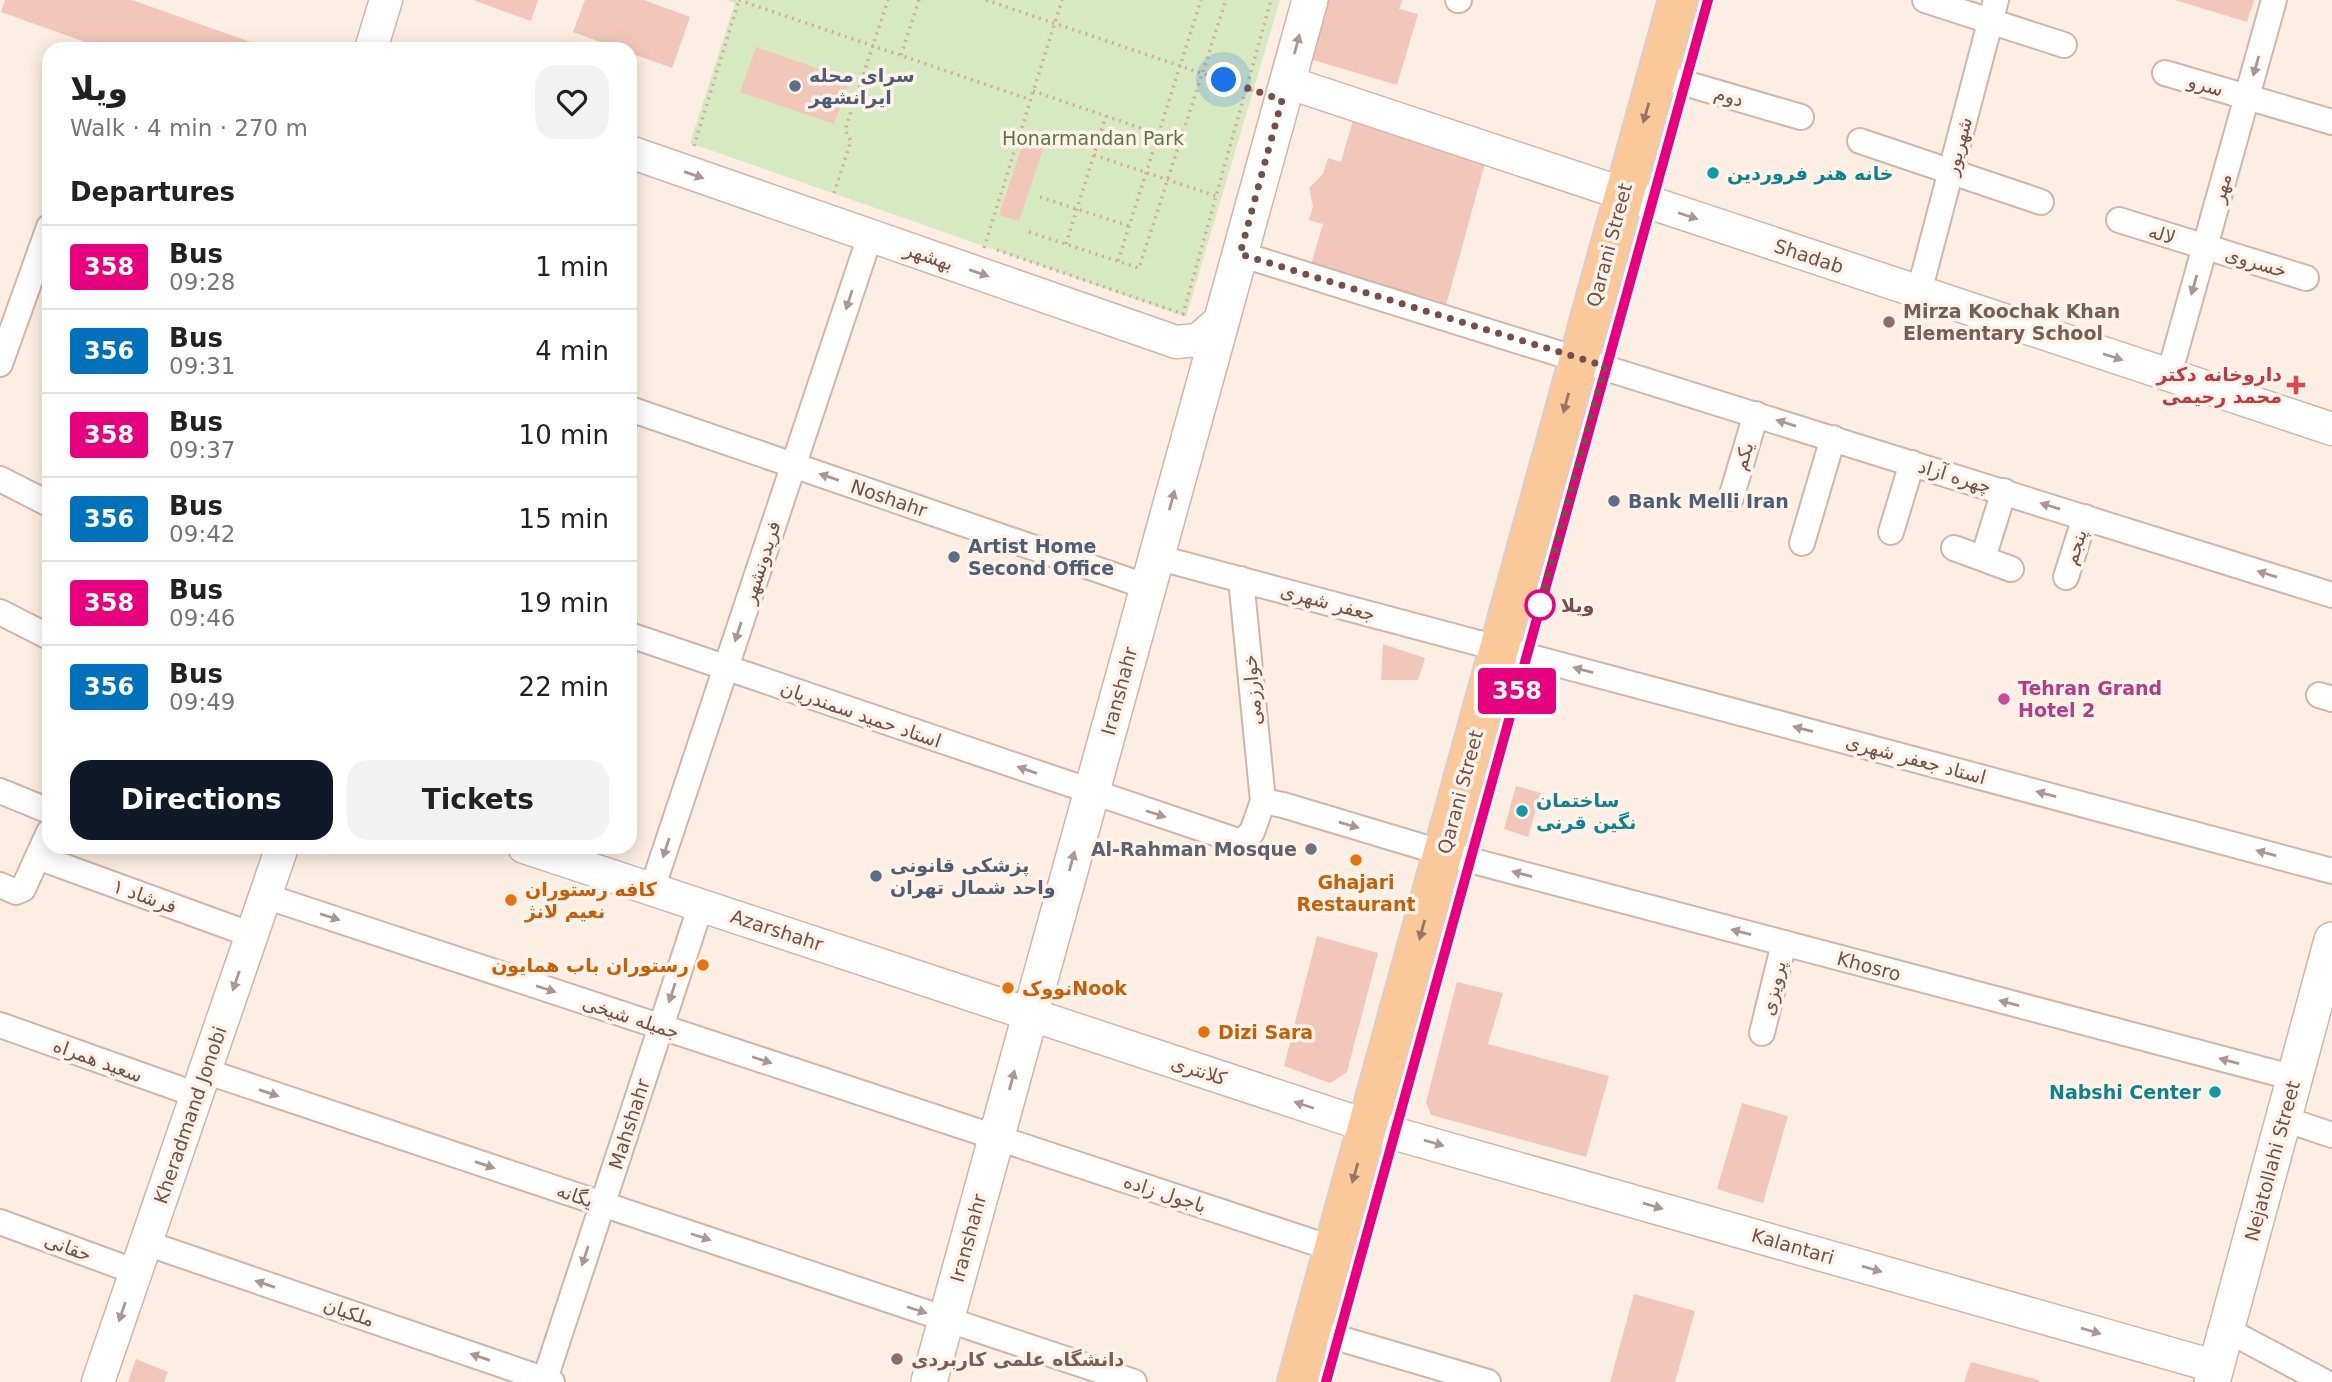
<!DOCTYPE html>
<html lang="en">
<head>
<meta charset="utf-8">
<style>
  :root { --surface:#fff; --page:#f2f2f2; --text:#222; --muted:#767676; --line:#e0e0e0; --accent:#111827 }
  body { margin:0; font-family:"DejaVu Sans",Cairo,sans-serif; background:var(--page); color:var(--text); height:100vh; display:flex; flex-direction:column; font-size:26px; white-space:nowrap }
  * { box-sizing:border-box; margin:0 }
  p { font-size:23px; color:var(--muted) }
  .icon { flex:none; width:38px; height:38px; fill:none; stroke:currentColor; stroke-width:2; stroke-linecap:round; stroke-linejoin:round }
  .map { position:relative; flex:1; overflow:hidden }
  .panel { position:absolute; left:42px; top:42px; width:595px; height:812px; display:flex; flex-direction:column; background:var(--surface); border-radius:21px; box-shadow:0 4px 18px #0003 }
  .panel>* { flex:none }
  .badge { padding:0 14px; border-radius:5px; font-size:24px; line-height:46px }
  .you { position:absolute; width:35px; height:35px; margin:-18px; border:5px solid #fff; border-radius:50%; background:#1a73e8; box-shadow:0 0 0 10px #1a73e833 }
  .map>.badge { position:absolute; translate:-50% -50%; box-shadow:0 0 0 4px #fff }
  h2 { padding:0 28px; font-size:26px; line-height:63px }
  .round { display:grid; place-items:center; flex:none; width:74px; height:74px; border-radius:21px; background:var(--page) }
  .headline { display:flex; align-items:center; justify-content:space-between; height:119px; padding:0 28px }
  h1 { font-size:33px; font-weight:700; line-height:52px }
  .primary-button { display:flex; gap:14px; margin-top:auto; padding:14px 28px }
  .primary-button a { flex:1; height:80px; border-radius:21px; background:var(--accent); color:#fff; font-size:28px; font-weight:700; line-height:80px; text-align:center }
  .primary-button a+a { background:var(--page); color:var(--text) }
  ul { padding:0; list-style:none }
  li { display:flex; align-items:center; gap:21px; height:84px; padding:0 28px; border-top:2px solid var(--line) }
  li div { flex:1 }
  li b { display:block; font-size:26px }
  li em { font-style:normal }
  li .badge { min-width:77px; font-weight:700; text-align:center }
  .map>svg:first-child { display:block }
  .green { fill:#d7e9c0 }
  .building { fill:#f1c7b9 }
  .lines { fill:none; stroke-linecap:round; stroke-linejoin:round }
  .service-casing { stroke:#cfb6ab; stroke-width:16 }
  .minor-casing { stroke:#cfb6ab; stroke-width:28 }
  .tertiary-casing { stroke:#cfb6ab; stroke-width:35 }
  .secondary-casing { stroke:#d2b4a8; stroke-width:38 }
  .primary-casing { stroke:#d8cecc; stroke-width:42 }
  .path { stroke:#d6aa9d; stroke-width:3.5; stroke-dasharray:2 5; stroke-linecap:butt }
  .service { stroke:#fff; stroke-width:12 }
  .minor { stroke:#fff; stroke-width:24 }
  .tertiary { stroke:#fff; stroke-width:32 }
  .secondary { stroke:#fff; stroke-width:35 }
  .primary { stroke:#fbc89a; stroke-width:38 }
  .oneway { fill:#ab9791 }
  .oneway2 { fill:#9c7561 }
  .line-casing { stroke:#fff; stroke-width:16 }
  .line { stroke:#e6007e; stroke-width:10 }
  .walk { stroke:#735148; stroke-width:7; stroke-dasharray:0 12.6 }
  .service-dot { fill:#5c6f8a; stroke:#fff2e8; stroke-width:2.5 }
  .culture-dot { fill:#0f9aa8; stroke:#fff2e8; stroke-width:2.5 }
  .education-dot { fill:#8d6e63; stroke:#fff2e8; stroke-width:2.5 }
  .health-dot { fill:#e0444e; stroke:#fff2e8; stroke-width:2.5 }
  .stop-dot { fill:#fff; stroke:#e6007e; stroke-width:3.5 }
  .hotel-dot { fill:#d1479c; stroke:#fff2e8; stroke-width:2.5 }
  .worship-dot { fill:#6b7280; stroke:#fff2e8; stroke-width:2.5 }
  .food-dot { fill:#e8710a; stroke:#fff2e8; stroke-width:2.5 }
  .labels { text-anchor:middle; dominant-baseline:central; stroke-width:7; stroke-linejoin:round; paint-order:stroke }
  .service-label { font-size:19px; font-weight:bold; fill:#4e5e75; stroke:#fff2e8; text-anchor:start }
  .street-label { font-size:19px; fill:#735148; stroke:#fff2e8 }
  .park-label { font-size:19px; fill:#5a7941; stroke:#fff2e8 }
  .culture-label { font-size:19px; font-weight:bold; fill:#0d838f; stroke:#fff2e8; text-anchor:start }
  .education-label { font-size:19px; font-weight:bold; fill:#785e54; stroke:#fff2e8; text-anchor:start }
  .health-label { font-size:19px; font-weight:bold; fill:#be3a42; stroke:#fff2e8; text-anchor:end }
  .stop-label { font-size:19px; font-weight:bold; fill:#735148; stroke:#fff2e8; text-anchor:start }
  .hotel-label { font-size:19px; font-weight:bold; fill:#b23c85; stroke:#fff2e8; text-anchor:start }
  .worship-label { font-size:19px; font-weight:bold; fill:#5b616d; stroke:#fff2e8; text-anchor:end }
  .food-label { font-size:19px; font-weight:bold; fill:#c56008; stroke:#fff2e8; text-anchor:start }
</style>
</head>
<body>
<div class="map">
<svg width="2332" height="1382" viewBox="0 0 2332 1382">
  <rect width="100%" height="100%" fill="#fceee2"/>
  <!-- green -->
  <polygon class="green" points="726,0 1280,0 1186,317 690,143 735,3"/>
  <!-- building -->
  <g class="building">
    <polygon points="5,0 132,0 262,46 261,49 105,49 1,12"/>
    <polygon points="473,0 538,0 531,21"/>
    <polygon points="585,0 644,0 690,17 672,68 630,53 630,49 620,49 573,32"/>
    <polygon points="1328,0 1402,0 1399,9 1418,14 1397,85 1310,59"/>
    <polygon points="2175,0 2254,0 2247,22"/>
    <polygon points="756,47 850,80 834,124 740,92"/>
    <polygon points="1353,120 1485,163 1445,309 1310,268 1323,224 1309,220 1313,207 1309,188 1323,174 1328,158 1341,162"/>
    <polygon points="1025,137 1045,143 1019,221 999,215"/>
    <polygon points="1383,644 1425,658 1418,680 1381,680"/>
    <polygon points="1516,786 1541,793 1528,837 1504,829"/>
    <polygon points="1317,936 1378,953 1347,1072 1330,1083 1284,1066"/>
    <polygon points="1457,982 1503,993 1488,1044 1609,1076 1586,1157 1431,1115 1426,1102"/>
    <polygon points="1742,1103 1788,1116 1763,1203 1717,1189"/>
    <polygon points="1634,1294 1695,1311 1675,1382 1610,1382"/>
    <polygon points="136,1359 168,1372 164,1382 128,1382"/>
    <polygon points="1971,1362 2039,1380 2039,1382 1964,1382"/>
  </g>
  <g class="lines">
    <!-- service casing -->
    <g class="service-casing">
      <polyline id="service" points="1326,1382 1708,0"/>
    </g>
    <!-- minor casing -->
    <g class="minor-casing">
      <g id="minor">
        <polyline points="1458,0 1459,0"/>
        <polyline points="1925,0 2064,45"/>
        <polyline points="2165,73 2332,122"/>
        <polyline points="1657,75 1801,117"/>
        <polyline points="1860,141 2041,202"/>
        <polyline points="2119,220 2306,278"/>
        <polyline points="1240,254 2332,595"/>
        <polyline points="1919,292 1996,0"/>
        <polyline points="0,364 49,227"/>
        <polyline points="2169,375 2274,0"/>
        <polyline points="630,409 1148,587"/>
        <polyline points="0,479 49,504"/>
        <polyline points="1731,498 1756,414"/>
        <polyline points="1891,532 1912,463"/>
        <polyline points="1802,543 1833,438"/>
        <polyline points="1954,548 2011,569"/>
        <polyline points="1156,557 2332,871"/>
        <polyline points="1983,558 2004,491"/>
        <polyline points="2066,577 2085,517"/>
        <polyline points="1241,579 1263,801"/>
        <polyline points="0,612 49,637"/>
        <polyline points="630,635 1241,842 1252,832 1263,801 1283,805 1443,853 2295,1078"/>
        <polyline points="2319,695 2332,699"/>
        <polyline points="0,791 49,811"/>
        <polyline points="38,857 252,935"/>
        <polyline points="0,885 16,892 23,889 49,832"/>
        <polyline points="652,889 870,236"/>
        <polyline points="265,896 1334,1249"/>
        <polyline points="0,1025 197,1095"/>
        <polyline points="1762,1033 1784,943"/>
        <polyline points="205,1071 1134,1382"/>
        <polyline points="2284,1119 2332,1135"/>
        <polyline points="0,1222 136,1272"/>
        <polyline points="146,1243 552,1382"/>
        <polyline points="1311,1330 1488,1382"/>
        <polyline points="2227,1330 2325,1382"/>
        <polyline points="544,1382 701,905"/>
      </g>
    </g>
    <!-- tertiary casing -->
    <g class="tertiary-casing">
      <g id="tertiary">
        <polyline points="371,49 386,0"/>
        <polyline points="1287,82 2332,429"/>
        <polyline points="630,152 1176,342 1198,340 1222,319"/>
        <polyline points="524,847 1368,1126 2217,1367"/>
        <polyline points="98,1382 282,847"/>
      </g>
    </g>
    <!-- secondary casing -->
    <g class="secondary-casing">
      <g id="secondary">
        <polyline points="929,1382 1310,0"/>
        <polyline points="2212,1382 2332,940"/>
      </g>
    </g>
    <!-- primary casing -->
    <g class="primary-casing">
      <polyline id="primary" points="1297,1382 1678,0"/>
    </g>
    <!-- path -->
    <g class="path">
      <polyline points="739,0 1031,100"/>
      <polyline points="986,0 1257,92"/>
      <polyline points="901,55 919,0"/>
      <polyline points="1033,91 1158,134"/>
      <polyline points="694,146 739,0"/>
      <polyline points="1094,155 1216,196"/>
      <polyline points="834,193 851,141 845,130 888,0"/>
      <polyline points="1040,197 1129,226"/>
      <polyline points="1029,232 1139,268 1226,0"/>
      <polyline points="1066,244 1106,116"/>
      <polyline points="984,248 1062,0"/>
      <polyline points="997,250 1183,314 1271,0"/>
      <polyline points="1118,261 1201,0"/>
    </g>
    <!-- service -->
    <use href="#service" class="service"/>
    <!-- minor -->
    <use href="#minor" class="minor"/>
    <!-- tertiary -->
    <use href="#tertiary" class="tertiary"/>
    <!-- secondary -->
    <use href="#secondary" class="secondary"/>
    <!-- primary -->
    <use href="#primary" class="primary"/>
  </g>
  <!-- one-way arrows -->
  <defs><path id="oneway-solid" d="M-6-.8H1V-3.2L6.5 0L1 3.2V.8H-6Z" transform="scale(1.75)"/></defs>
  <g class="oneway">
    <use href="#oneway-solid" transform="translate(1297 44) rotate(-75)"/>
    <use href="#oneway-solid" transform="translate(2256 66) rotate(106)"/>
    <use href="#oneway-solid" transform="translate(694 175) rotate(19)"/>
    <use href="#oneway-solid" transform="translate(1688 216) rotate(18)"/>
    <use href="#oneway-solid" transform="translate(979 273) rotate(19)"/>
    <use href="#oneway-solid" transform="translate(2194 285) rotate(106)"/>
    <use href="#oneway-solid" transform="translate(849 300) rotate(108)"/>
    <use href="#oneway-solid" transform="translate(2113 357) rotate(18)"/>
    <use href="#oneway-solid" transform="translate(1786 423) rotate(-163)"/>
    <use href="#oneway-solid" transform="translate(829 477) rotate(-161)"/>
    <use href="#oneway-solid" transform="translate(1172 500) rotate(-75)"/>
    <use href="#oneway-solid" transform="translate(2050 506) rotate(-163)"/>
    <use href="#oneway-solid" transform="translate(2267 574) rotate(-163)"/>
    <use href="#oneway-solid" transform="translate(738 632) rotate(108)"/>
    <use href="#oneway-solid" transform="translate(1583 670) rotate(-165)"/>
    <use href="#oneway-solid" transform="translate(1803 729) rotate(-165)"/>
    <use href="#oneway-solid" transform="translate(1027 770) rotate(-161)"/>
    <use href="#oneway-solid" transform="translate(2046 794) rotate(-165)"/>
    <use href="#oneway-solid" transform="translate(1156 814) rotate(18)"/>
    <use href="#oneway-solid" transform="translate(1349 825) rotate(16)"/>
    <use href="#oneway-solid" transform="translate(666 848) rotate(108)"/>
    <use href="#oneway-solid" transform="translate(2266 853) rotate(-165)"/>
    <use href="#oneway-solid" transform="translate(1072 861) rotate(-75)"/>
    <use href="#oneway-solid" transform="translate(1522 874) rotate(-165)"/>
    <use href="#oneway-solid" transform="translate(330 917) rotate(18)"/>
    <use href="#oneway-solid" transform="translate(1741 932) rotate(-165)"/>
    <use href="#oneway-solid" transform="translate(236 981) rotate(109)"/>
    <use href="#oneway-solid" transform="translate(546 989) rotate(18)"/>
    <use href="#oneway-solid" transform="translate(672 993) rotate(108)"/>
    <use href="#oneway-solid" transform="translate(2009 1003) rotate(-165)"/>
    <use href="#oneway-solid" transform="translate(762 1060) rotate(18)"/>
    <use href="#oneway-solid" transform="translate(2229 1061) rotate(-165)"/>
    <use href="#oneway-solid" transform="translate(1012 1080) rotate(-75)"/>
    <use href="#oneway-solid" transform="translate(269 1093) rotate(19)"/>
    <use href="#oneway-solid" transform="translate(1304 1105) rotate(-162)"/>
    <use href="#oneway-solid" transform="translate(1434 1143) rotate(16)"/>
    <use href="#oneway-solid" transform="translate(485 1165) rotate(19)"/>
    <use href="#oneway-solid" transform="translate(1653 1206) rotate(16)"/>
    <use href="#oneway-solid" transform="translate(701 1237) rotate(18)"/>
    <use href="#oneway-solid" transform="translate(585 1256) rotate(108)"/>
    <use href="#oneway-solid" transform="translate(1872 1269) rotate(16)"/>
    <use href="#oneway-solid" transform="translate(265 1284) rotate(-161)"/>
    <use href="#oneway-solid" transform="translate(917 1310) rotate(18)"/>
    <use href="#oneway-solid" transform="translate(122 1312) rotate(109)"/>
    <use href="#oneway-solid" transform="translate(2091 1331) rotate(16)"/>
    <use href="#oneway-solid" transform="translate(480 1357) rotate(-161)"/>
  </g>
  <g class="oneway2">
    <use href="#oneway-solid" transform="translate(1646 113) rotate(106)"/>
    <use href="#oneway-solid" transform="translate(1566 403) rotate(105)"/>
    <use href="#oneway-solid" transform="translate(1422 930) rotate(105)"/>
    <use href="#oneway-solid" transform="translate(1355 1173) rotate(106)"/>
  </g>
  <g class="lines">
    <!-- line casing -->
    <g class="line-casing">
      <polyline id="line" points="1326,1382 1708,0"/>
    </g>
    <!-- line -->
    <use href="#line" class="line"/>
    <!-- walk -->
    <polyline class="walk" points="1224,80 1282,100 1240,254 1605,366 1540,605"/>
  </g>
  <!-- markers -->
  <g class="service-dot">
    <circle cx="795" cy="86" r="7"/>
    <circle cx="1614" cy="501" r="7"/>
    <circle cx="954" cy="557" r="7"/>
    <circle cx="876" cy="876" r="7"/>
  </g>
  <g class="culture-dot">
    <circle cx="1713" cy="173" r="7"/>
    <circle cx="1522" cy="811" r="7"/>
    <circle cx="2215" cy="1092" r="7"/>
  </g>
  <g class="education-dot">
    <circle cx="1889" cy="322" r="7"/>
    <circle cx="897" cy="1359" r="7"/>
  </g>
  <path class="health-dot" d="M2292.5 374.5h7v7h7v7h-7v7h-7v-7h-7v-7h7z"/>
  <circle class="stop-dot" cx="1540" cy="605" r="14"/>
  <circle class="hotel-dot" cx="2004" cy="699" r="7"/>
  <circle class="worship-dot" cx="1311" cy="849" r="7"/>
  <g class="food-dot">
    <circle cx="1356" cy="860" r="7"/>
    <circle cx="511" cy="900" r="7"/>
    <circle cx="703" cy="965" r="7"/>
    <circle cx="1008" cy="988" r="7"/>
    <circle cx="1204" cy="1032" r="7"/>
  </g>
  <g class="labels">
    <!-- service labels -->
    <g class="service-label">
      <text x="809" y="75">سرای محله<tspan x="809" dy="22">ایرانشهر</tspan></text>
      <text x="1628" y="501">Bank Melli Iran</text>
      <text x="968" y="546">Artist Home<tspan x="968" dy="22">Second Office</tspan></text>
      <text x="890" y="865">پزشکی قانونی<tspan x="890" dy="22">واحد شمال تهران</tspan></text>
    </g>
    <!-- street labels -->
    <g class="street-label">
      <text transform="translate(2206 85) rotate(16)">سرو</text>
      <text transform="translate(1729 96) rotate(16)">دوم</text>
      <text transform="translate(1958 146) rotate(-75)">شهریور</text>
      <text transform="translate(2221 188) rotate(-74)">مهر</text>
      <text transform="translate(2162 234) rotate(17)">لاله</text>
      <text transform="translate(1609 245) rotate(-75)">Qarani Street</text>
      <text transform="translate(929 256) rotate(19)">بهشهر</text>
      <text transform="translate(1809 256) rotate(18)">Shadab</text>
      <text transform="translate(2256 262) rotate(17)">خسروی</text>
      <text transform="translate(1743 456) rotate(-73)">یکم</text>
      <text transform="translate(1955 476) rotate(17)">چهره آزاد</text>
      <text transform="translate(889 498) rotate(19)">Noshahr</text>
      <text transform="translate(2075 547) rotate(-72)">پنجم</text>
      <text transform="translate(761 562) rotate(-72)">فریدونشهر</text>
      <text transform="translate(1328 602) rotate(15)">جعفر شهری</text>
      <text transform="translate(1252 690) rotate(-95)">خوارزمی</text>
      <text transform="translate(1119 691) rotate(-75)">Iranshahr</text>
      <text transform="translate(861 714) rotate(19)">استاد حمید سمندریان</text>
      <text transform="translate(1916 759) rotate(15)">استاد جعفر شهری</text>
      <text transform="translate(1460 792) rotate(-75)">Qarani Street</text>
      <text transform="translate(145 896) rotate(20)">فرشاد ۱</text>
      <text transform="translate(777 930) rotate(18)">Azarshahr</text>
      <text transform="translate(1869 966) rotate(15)">Khosro</text>
      <text transform="translate(1773 988) rotate(-77)">پرویزی</text>
      <text transform="translate(631 1017) rotate(18)">جمیله شیخی</text>
      <text transform="translate(98 1060) rotate(20)">سعید همراه</text>
      <text transform="translate(1199 1070) rotate(18)">کلانتری</text>
      <text transform="translate(190 1115) rotate(-71)">Kheradmand Jonobi</text>
      <text transform="translate(629 1124) rotate(-72)">Mahshahr</text>
      <text transform="translate(2272 1161) rotate(-75)">Nejatollahi Street</text>
      <text transform="translate(1165 1193) rotate(18)">باجول زاده</text>
      <text transform="translate(575 1195) rotate(19)">یگانه</text>
      <text transform="translate(968 1238) rotate(-75)">Iranshahr</text>
      <text transform="translate(1793 1246) rotate(16)">Kalantari</text>
      <text transform="translate(68 1247) rotate(20)">حقانی</text>
      <text transform="translate(349 1312) rotate(19)">ملکیان</text>
    </g>
    <!-- park labels -->
    <g class="park-label">
      <text x="1093" y="138">Honarmandan Park</text>
    </g>
    <!-- culture labels -->
    <g class="culture-label">
      <text x="1727" y="173">خانه هنر فروردین</text>
      <text x="1536" y="800">ساختمان<tspan x="1536" dy="22">نگین قرنی</tspan></text>
      <text x="2201" y="1092" text-anchor="end">Nabshi Center</text>
    </g>
    <!-- education labels -->
    <g class="education-label">
      <text x="1903" y="311">Mirza Koochak Khan<tspan x="1903" dy="22">Elementary School</tspan></text>
      <text x="911" y="1359">دانشگاه علمی کاربردی</text>
    </g>
    <!-- health labels -->
    <g class="health-label">
      <text x="2282" y="374">داروخانه دکتر<tspan x="2282" dy="22">محمد رحیمی</tspan></text>
    </g>
    <!-- stop labels -->
    <g class="stop-label">
      <text x="1561" y="605">ویلا</text>
    </g>
    <!-- hotel labels -->
    <g class="hotel-label">
      <text x="2018" y="688">Tehran Grand<tspan x="2018" dy="22">Hotel 2</tspan></text>
    </g>
    <!-- worship labels -->
    <g class="worship-label">
      <text x="1297" y="849">Al-Rahman Mosque</text>
    </g>
    <!-- food labels -->
    <g class="food-label">
      <text x="1356" y="882" text-anchor="middle">Ghajari<tspan x="1356" dy="22">Restaurant</tspan></text>
      <text x="525" y="889">کافه رستوران<tspan x="525" dy="22">نعیم لانژ</tspan></text>
      <text x="689" y="965" text-anchor="end">رستوران باب همایون</text>
      <text x="1022" y="988">نووکNook</text>
      <text x="1218" y="1032">Dizi Sara</text>
    </g>
  </g>
</svg>
<div class="you" style="left:1224px;top:80px"></div>
<b class="badge" style="left:1517px;top:691px;background:#e6007e;color:#fff">358</b>
<section class="panel">
<div class="headline"><div><h1>ویلا</h1><p>Walk · 4 min · 270 m</p></div><a class="round"><svg class="icon" aria-label="heart" viewBox="0 0 24 24"><path d="M12 20l-8-8c-3-5 5-10 8-4 3-6 11-1 8 4z"/></svg></a></div>
<h2>Departures</h2>
<ul>
<li><span class="badge" style="background:#e6007e;color:#fff">358</span><div><b>Bus</b><p>09:28</p></div><em>1 min</em></li>
<li><span class="badge" style="background:#0072bc;color:#fff">356</span><div><b>Bus</b><p>09:31</p></div><em>4 min</em></li>
<li><span class="badge" style="background:#e6007e;color:#fff">358</span><div><b>Bus</b><p>09:37</p></div><em>10 min</em></li>
<li><span class="badge" style="background:#0072bc;color:#fff">356</span><div><b>Bus</b><p>09:42</p></div><em>15 min</em></li>
<li><span class="badge" style="background:#e6007e;color:#fff">358</span><div><b>Bus</b><p>09:46</p></div><em>19 min</em></li>
<li><span class="badge" style="background:#0072bc;color:#fff">356</span><div><b>Bus</b><p>09:49</p></div><em>22 min</em></li>
</ul>
<div class="primary-button"><a>Directions</a><a>Tickets</a></div>
</section>
</div>
</body>
</html>
